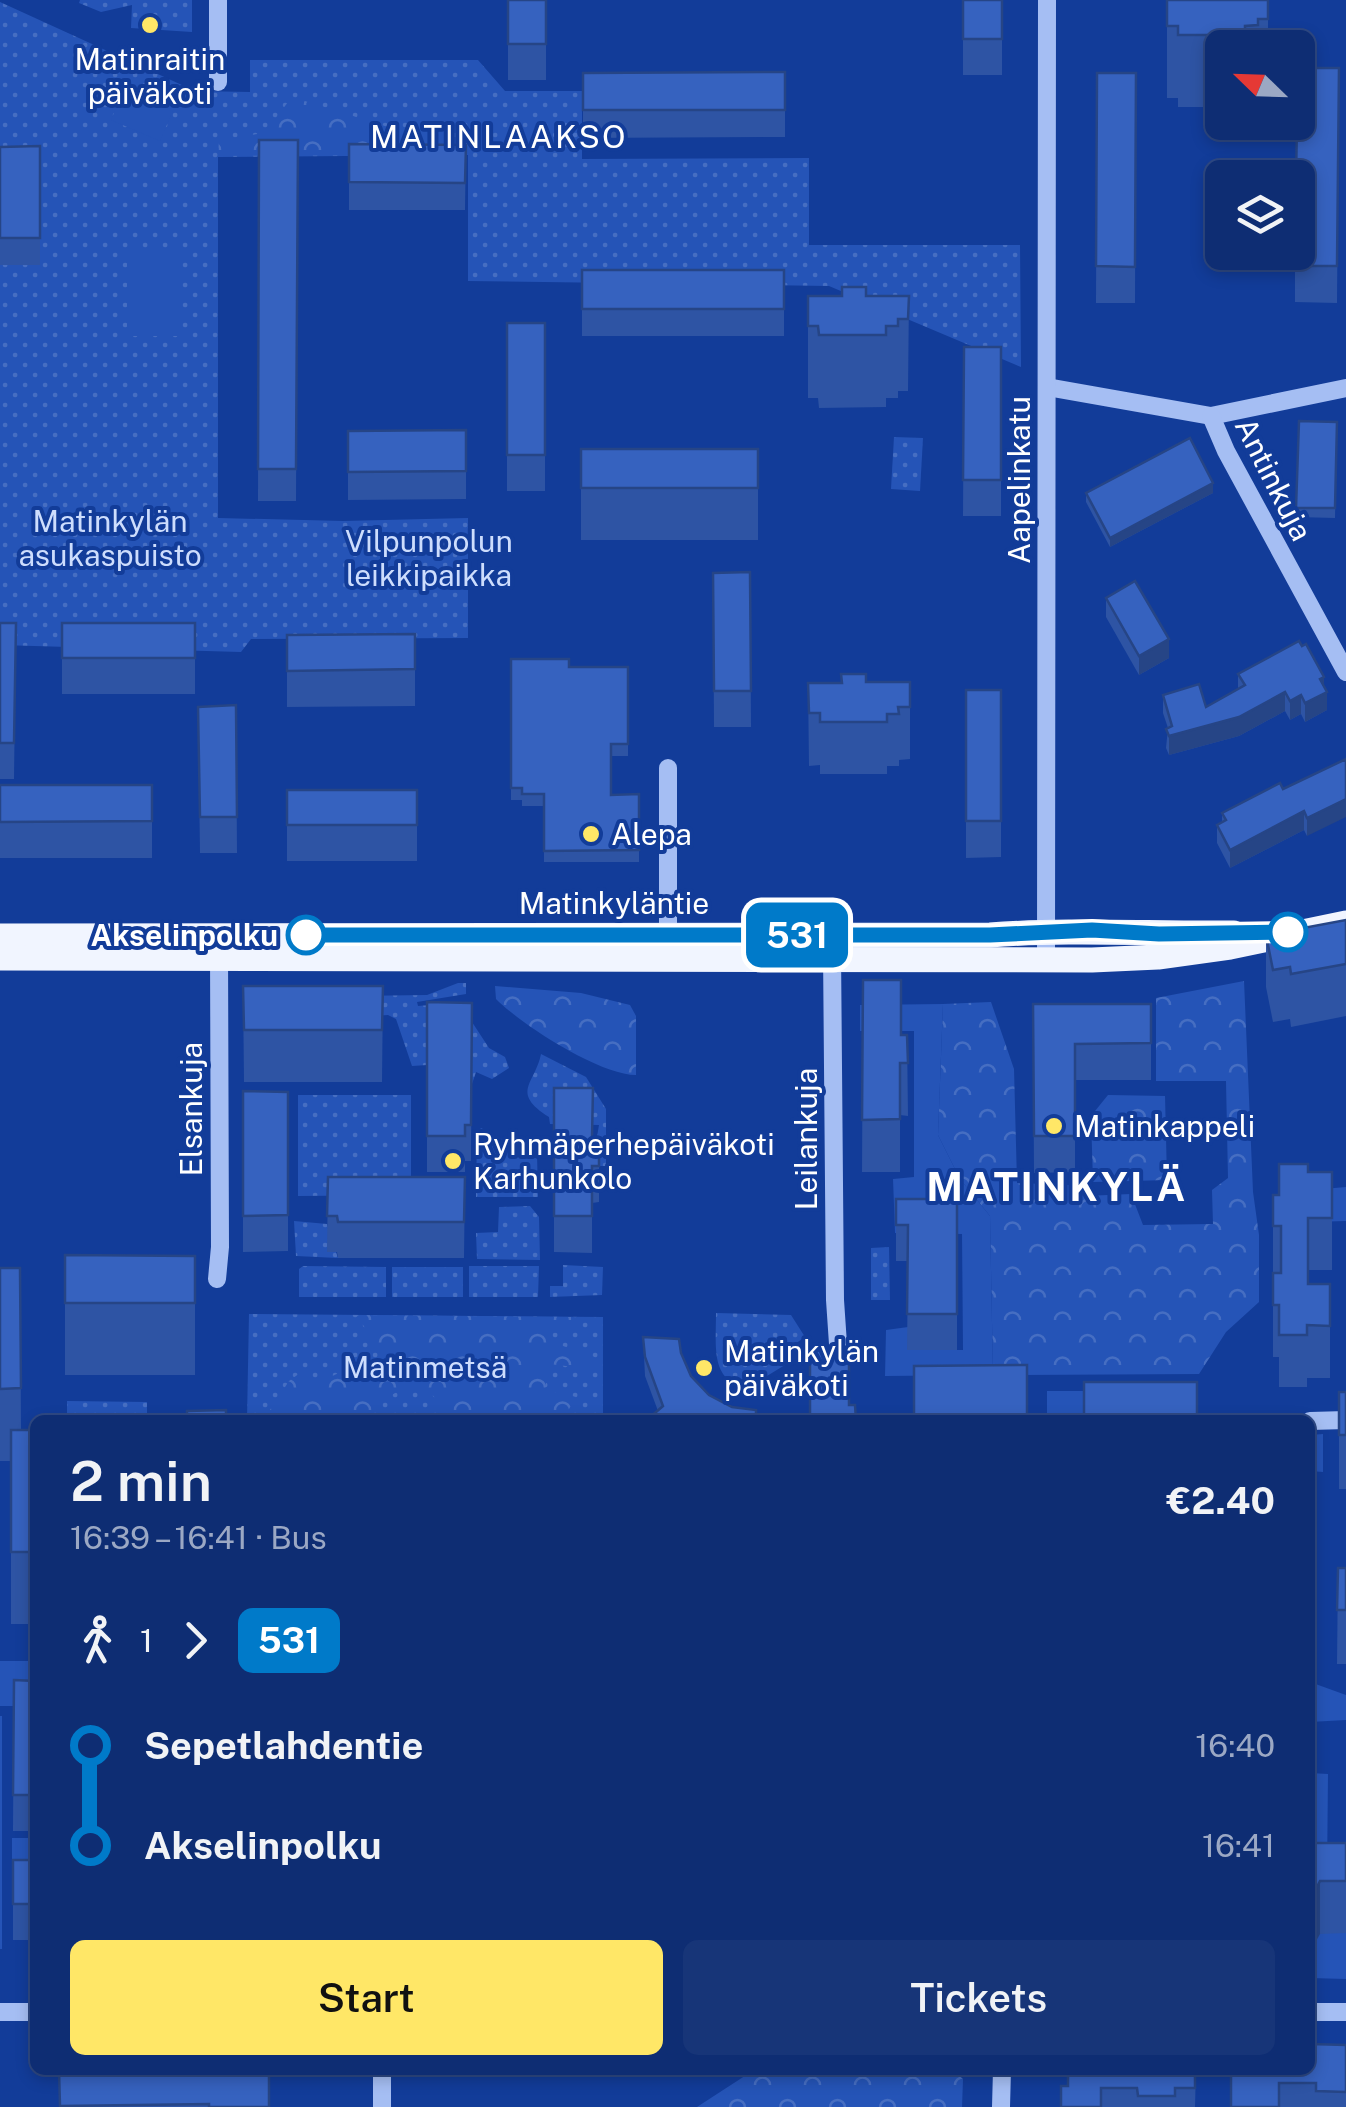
<!DOCTYPE html>
<html lang="en">
<head>
<meta charset="utf-8">
<style>
  :root { --surface:#0e2d73; --page:#173578; --text:#f1f3f6; --muted:#9ba8c4; --line:#2e4985; --accent:#ffe767 }
  body { margin:0; font-family:"Public Sans",sans-serif; background:var(--page); color:var(--text); height:100vh; display:flex; flex-direction:column; font-size:38px; white-space:nowrap }
  * { box-sizing:border-box; margin:0 }
  p { font-size:32px; color:var(--muted) }
  .icon { flex:none; width:55px; height:55px; fill:none; stroke:currentColor; stroke-width:2; stroke-linecap:round; stroke-linejoin:round }
  .map { position:relative; flex:1; overflow:hidden }
  .sheet { position:absolute; left:30px; top:1415px; width:1285px; height:660px; display:flex; flex-direction:column; background:var(--surface); border-radius:15px; box-shadow:0 5px 15px #0003,0 0 0 2px var(--line) }
  .sheet>* { flex:none }
  .badge { padding:0 20px; border-radius:15px; font-size:35px; line-height:65px }
  .needle { width:65px; rotate:293deg }
  .fabs { position:absolute; left:1205px; top:30px; display:grid; gap:20px }
  .fabs a { display:grid; place-items:center; width:110px; height:110px; border-radius:15px; background:var(--surface); box-shadow:0 5px 15px #0003,0 0 0 2px var(--line); font-size:50px }
  .map>.badge { position:absolute; translate:-50% -50%; box-shadow:0 0 0 5px #fff }
  .legs { display:flex; align-items:center; gap:15px; height:110px; padding:0 40px; font-size:32px }
  .legs p { margin-inline-start:auto }
  .summary { display:flex; align-items:center; justify-content:space-between; height:170px; padding:0 40px }
  h1 { font-size:55px; font-weight:600; line-height:75px }
  .cta { display:flex; gap:20px; margin-top:auto; padding:20px 40px }
  .cta a { flex:1; height:115px; border-radius:15px; background:var(--accent); color:#111; font-size:40px; font-weight:600; line-height:115px; text-align:center }
  .cta a+a { background:var(--page); color:var(--text) }
  ul { padding:0 40px; list-style:none }
  li { display:flex; align-items:center; gap:35px; height:100px; font-size:38px }
  li i { display:grid; place-items:center; width:15px; height:100%; margin:0 12px; background:currentColor }
  li i::after { content:''; width:25px; height:25px; margin:-12px; border:8px solid; border-radius:50%; background:var(--surface) }
  li p { margin-inline-start:auto }
  li:first-child i { background:linear-gradient(#0000 50%,currentColor 0) }
  li:last-child i { background:linear-gradient(currentColor 50%,#0000 0) }
  .map>svg:first-child { display:block }
  .grass { fill:url(#grass-dots) }
  .forest { fill:url(#forest-crowns) }
  .garden { fill:#2554b7 }
  .lines { fill:none; stroke-linecap:round; stroke-linejoin:round }
  .minor { stroke:#a5bef3; stroke-width:18 }
  .major { stroke:#f1f5ff; stroke-width:25 }
  .wall { fill:#2e54a4 }
  .shaded-wall { fill:#264586 }
  .building { fill:#3662bf; stroke:#264586; stroke-width:2.5 }
  .line-1-casing { stroke:#fff; stroke-width:22 }
  .line-1 { stroke:#007ac9; stroke-width:15 }
  .poi-dot { fill:#ffe767; stroke:#123c99; stroke-width:4 }
  .stop-1-dot { fill:#fff; stroke:#007ac9; stroke-width:5 }
  .labels { text-anchor:middle; dominant-baseline:central; stroke-width:8; stroke-linejoin:round; paint-order:stroke }
  .poi-label { font-size:30px; fill:#fff; stroke:#123c99; text-anchor:start }
  .street-label { font-size:30px; fill:#fff; stroke:#123c99 }
  .park-label { font-size:30px; fill:#cdddfd; stroke:#123c99 }
  .stop-label { font-size:30px; font-weight:bold; fill:#fff; stroke:#123c99; text-anchor:end }
  .neighbourhood-label { font-size:32px; letter-spacing:2.5px; fill:#fff; stroke:#123c99 }
  .district-label { font-size:40px; font-weight:bold; letter-spacing:2.5px; fill:#fff; stroke:#123c99 }
</style>
</head>
<body>
<div class="map">
<svg width="1346" height="2107" viewBox="0 0 1346 2107">
  <defs>
    <pattern id="grass-dots" width="8" height="8" patternUnits="userSpaceOnUse" patternTransform="scale(2.5)"><rect width="8" height="8" fill="#2554b7"/><path d="M2 2h.1M6 6h.1" fill="none" stroke="#466ec2" stroke-width="1.8" stroke-linecap="round"/></pattern>
    <pattern id="forest-crowns" width="20" height="18" patternUnits="userSpaceOnUse" patternTransform="scale(2.5)"><rect width="20" height="18" fill="#2554b7"/><path d="M2 6a3 3 0 1 1 6 0M12 15a3 3 0 1 1 6 0" fill="none" stroke="#466ec2"/></pattern>
  </defs>
  <rect width="100%" height="100%" fill="#123c99"/>
  <!-- grass -->
  <g class="grass">
    <polygon points="80,0 192,0 192,32 131,28 132,5 101,12 79,3"/>
    <polygon points="0,2 195,91 250,92 250,60 478,60 505,91 582,91 582,159 809,158 809,245 1020,245 1021,367 829,286 468,281 468,155 218,157 218,518 343,521 468,518 468,638 251,639 241,652 0,645"/>
    <polygon points="894,437 923,438 920,491 891,489"/>
    <polygon points="458,983 466,983 466,994 417,1002 418,1006 454,1003 465,1018 472,1022 489,1048 505,1057 509,1068 492,1079 476,1072 472,1084 465,1084 427,1065 412,1066 396,1019 388,1015 355,1017 354,996 427,995"/>
    <path d="M541,1054L586,1077L606,1109V1166H592L599,1125L550,1124L549,1117C510,1092 535,1084 541,1054Z"/>
    <polygon points="298,1095 411,1095 411,1195 298,1196"/>
    <polygon points="481,1128 511,1144 532,1148 537,1154 538,1197 476,1197 477,1134"/>
    <polygon points="530,1206 539,1217 540,1260 477,1259 476,1233 498,1232 499,1207"/>
    <polygon points="294,1221 327,1224 338,1258 296,1256"/>
    <polygon points="889,1247 890,1300 871,1300 871,1248"/>
    <polygon points="563,1265 603,1267 602,1295 550,1297 550,1286 563,1286"/>
    <polygon points="303,1266 386,1267 386,1297 299,1297 299,1269"/>
    <polygon points="469,1266 539,1266 538,1297 469,1297"/>
    <rect x="392" y="1267" width="71" height="30"/>
    <path d="M716,1313L791,1315L805,1337L792,1346L798,1357L762,1379V1389C709,1388 716,1354 716,1313Z"/>
    <polygon points="249,1314 603,1317 603,1420 247,1420"/>
    <polygon points="67,1401 147,1402 147,1420 67,1420"/>
  </g>
  <!-- forest -->
  <g class="forest">
    <polygon points="292,97 401,131 462,140 468,155 218,156 219,140 264,133"/>
    <polygon points="1244,981 1253,1192 1259,1235 1259,1302 1226,1332 1199,1374 993,1375 990,1216 960,1179 938,1135 943,1004 991,1002 1014,1069 1017,1183 1069,1185 1085,1196 1131,1194 1143,1225 1213,1224 1212,1190 1228,1178 1226,1081 1156,1081 1156,998"/>
    <path d="M495,986L581,993L630,1005L636,1016V1075C600,1075 523,1026 496,999Z"/>
    <polygon points="1108,1095 1165,1096 1167,1180 1093,1182 1091,1116"/>
    <path d="M357,1315L572,1317L567,1334L553,1332L545,1337C561,1349 579,1348 596,1358L591,1369L549,1364L545,1390L576,1397L569,1409L556,1414L558,1420H499L445,1412C441,1407 436,1397 430,1393C406,1375 377,1406 361,1420H272L268,1413L289,1381L300,1373L320,1382L349,1368L370,1375L380,1362L376,1346Z"/>
    <polygon points="754,2070 953,2070 963,2079 962,2107 697,2107"/>
  </g>
  <!-- garden -->
  <g class="garden">
    <polygon points="127,82 176,103 160,141 111,120"/>
    <rect x="127" y="248" width="53" height="88"/>
    <polygon points="943,1004 938,1135 960,1179 990,1216 993,1375 885,1376 886,1330 908,1327 908,1350 963,1350 962,1234 895,1233 893,1179 914,1177 914,1031 860,1031 860,1005"/>
    <polygon points="1346,1187 1346,1221 1312,1222 1311,1190"/>
    <polygon points="1047,1391 1197,1391 1197,1409 1084,1410 1084,1420 1047,1420"/>
    <polygon points="1323,1434 1323,1472 1310,1471 1310,1435"/>
    <rect x="0" y="1661" width="35" height="45"/>
    <polygon points="1310,1682 1346,1695 1346,1720 1310,1722"/>
    <rect x="0" y="1716" width="2" height="233"/>
    <polygon points="1310,1773 1328,1774 1327,1880 1346,1881 1346,1979 1310,1978"/>
    <rect x="12" y="1838" width="23" height="43"/>
  </g>
  <g class="lines">
    <!-- minor -->
    <g class="minor">
      <polyline points="218,82 218,0"/>
      <polyline points="1047,387 1211,416 1346,388"/>
      <polyline points="1211,416 1226,451 1346,672"/>
      <polyline points="668,768 668,947"/>
      <polyline points="832,950 835,1300 838,1344"/>
      <polyline points="1046,959 1047,0"/>
      <polyline points="217,1279 220,1247 219,948"/>
      <polyline points="1310,1421 1346,1420"/>
      <polyline points="0,2012 35,2012"/>
      <polyline points="1310,2012 1346,2012"/>
      <polyline points="382,2070 382,2107"/>
      <polyline points="1001,2107 1002,2070"/>
    </g>
    <!-- major -->
    <g class="major">
      <path d="M0,936L990,935C1071,929 1152,934 1234,933"/>
      <polyline points="0,958 1092,960 1158,957 1230,947 1346,923"/>
    </g>
  </g>
  <!-- wall -->
  <g class="wall">
    <rect x="508" y="0" width="38" height="80"/>
    <polygon points="1002,0 1002,75 963,75 963,39"/>
    <polygon points="1167,0 1268,0 1268,48 1222,48 1222,107 1178,107 1178,98 1167,98"/>
    <polygon points="1339,68 1337,303 1295,302 1295,266"/>
    <polygon points="785,72 785,137 583,138 583,73"/>
    <polygon points="1097,73 1136,73 1135,303 1096,303"/>
    <polygon points="259,140 298,140 296,501 258,501"/>
    <polygon points="349,144 466,145 465,210 349,210"/>
    <polygon points="40,146 40,265 0,265 0,147"/>
    <rect x="582" y="270" width="202" height="66"/>
    <polygon points="808,296 909,296 908,391 898,391 898,398 886,398 886,407 819,408 818,398 808,398"/>
    <rect x="507" y="323" width="38" height="168"/>
    <polygon points="964,347 1001,347 1001,516 963,516"/>
    <polygon points="1299,421 1337,422 1335,518 1296,517"/>
    <polygon points="466,430 466,499 348,500 348,431"/>
    <rect x="581" y="449" width="177" height="91"/>
    <polygon points="1086,493 1213,493 1110,547 1086,502"/>
    <polygon points="750,572 751,727 714,727 713,573"/>
    <polygon points="1106,598 1169,658 1139,675 1106,617"/>
    <polygon points="0,623 16,623 14,779 0,779"/>
    <rect x="62" y="623" width="133" height="71"/>
    <polygon points="415,634 415,706 287,707 287,635"/>
    <polygon points="511,659 569,667 628,667 628,756 611,756 611,795 639,794 639,862 544,862 544,806 522,806 522,800 511,800"/>
    <polygon points="1238,674 1324,687 1327,710 1305,722 1301,714 1290,720 1285,711 1239,736 1169,755 1166,748 1168,728 1163,713 1163,695 1206,707 1238,689"/>
    <polygon points="910,682 910,759 899,760 899,766 887,766 887,774 820,774 820,765 809,766 808,683"/>
    <polygon points="966,690 1001,690 1001,857 966,858"/>
    <polygon points="236,705 237,853 200,853 198,707"/>
    <polygon points="1346,759 1307,836 1304,830 1230,868 1217,843 1217,825 1222,822 1222,813 1283,789"/>
    <rect x="0" y="785" width="152" height="73"/>
    <rect x="287" y="790" width="130" height="71"/>
    <polygon points="1346,920 1346,1016 1291,1027 1290,1019 1273,1022 1266,987 1266,935"/>
    <polygon points="863,980 901,1035 907,1035 908,1116 900,1115 900,1172 862,1172"/>
    <polygon points="243,986 383,986 382,1082 244,1082"/>
    <polygon points="427,1002 472,1003 471,1161 465,1161 465,1172 427,1172"/>
    <polygon points="1033,1004 1151,1004 1151,1080 1075,1080 1075,1172 1034,1173"/>
    <polygon points="554,1088 593,1138 599,1138 599,1202 592,1203 592,1253 554,1252"/>
    <polygon points="243,1091 288,1092 288,1251 243,1252"/>
    <polygon points="1308,1172 1332,1172 1332,1270 1308,1270 1308,1284 1330,1284 1330,1378 1307,1378 1307,1387 1279,1387 1279,1357 1273,1357 1273,1195 1279,1195"/>
    <polygon points="328,1177 465,1177 464,1258 338,1258 337,1252 327,1252"/>
    <polygon points="896,1199 957,1199 957,1350 907,1350 908,1261 896,1261"/>
    <polygon points="65,1255 195,1256 195,1375 65,1375"/>
    <polygon points="0,1268 20,1268 21,1430 35,1430 35,1624 11,1624 11,1461 0,1461"/>
    <polygon points="643,1337 681,1353 691,1376 709,1395 756,1420 649,1420 658,1411 645,1376"/>
    <polygon points="1027,1365 1027,1420 914,1420 914,1366"/>
    <rect x="1339" y="1392" width="7" height="97"/>
    <polygon points="1338,1568 1346,1568 1346,1664 1337,1664"/>
    <polygon points="14,1680 35,1681 35,1831 13,1831"/>
    <polygon points="1310,1843 1346,1843 1346,1933 1320,1934 1316,1941 1310,1941"/>
    <rect x="13" y="1860" width="22" height="80"/>
    <polygon points="1346,2045 1346,2107 1231,2107 1241,2071"/>
    <polygon points="59,2070 269,2107 59,2107"/>
    <polygon points="1196,2070 1195,2107 1061,2107 1068,2086"/>
  </g>
  <!-- shaded-wall -->
  <g class="shaded-wall">
    <polygon points="1213,483 1213,493 1110,547 1110,538"/>
    <polygon points="1169,639 1169,658 1139,675 1139,656"/>
    <polygon points="1324,677 1324,693 1327,692 1327,710 1305,722 1305,703 1320,679"/>
    <polygon points="1285,692 1285,711 1239,736 1169,755 1169,736"/>
    <polygon points="1301,695 1301,714 1290,720 1290,701"/>
    <polygon points="1346,799 1346,817 1307,836 1307,818"/>
    <polygon points="1304,811 1304,830 1230,868 1230,850"/>
    <polygon points="1320,1881 1320,1934 1316,1941 1316,1889"/>
  </g>
  <!-- building -->
  <g class="building">
    <rect x="508" y="0" width="38" height="44"/>
    <rect x="963" y="0" width="39" height="39"/>
    <polygon points="1167,0 1268,0 1268,19 1258,19 1258,25 1245,26 1245,35 1178,35 1178,26 1167,26"/>
    <polygon points="1298,68 1339,68 1337,266 1295,266 1295,252 1298,252 1298,178 1296,178"/>
    <polygon points="785,72 785,110 583,110 583,73"/>
    <polygon points="1097,73 1136,73 1135,267 1096,266"/>
    <polygon points="259,140 298,140 296,469 258,469"/>
    <polygon points="349,144 466,145 465,183 349,182"/>
    <polygon points="40,146 40,238 0,238 0,147"/>
    <rect x="582" y="270" width="202" height="39"/>
    <polygon points="842,287 866,287 866,296 909,296 908,319 898,319 898,326 886,326 886,335 819,335 818,326 808,326 808,296 842,296"/>
    <rect x="507" y="323" width="38" height="132"/>
    <polygon points="964,347 1001,347 1001,480 963,480"/>
    <polygon points="1299,421 1337,422 1335,508 1296,508"/>
    <polygon points="466,430 466,471 348,472 348,431"/>
    <polygon points="1190,438 1213,483 1110,538 1086,493"/>
    <rect x="581" y="449" width="177" height="39"/>
    <polygon points="750,572 751,691 714,691 713,573"/>
    <polygon points="1135,581 1169,639 1139,656 1106,598"/>
    <polygon points="0,623 16,623 14,743 0,743"/>
    <rect x="62" y="623" width="133" height="35"/>
    <polygon points="415,634 415,669 287,671 287,635"/>
    <polygon points="1299,641 1302,646 1306,644 1324,677 1320,679 1327,692 1305,703 1301,695 1290,701 1285,692 1239,717 1169,736 1166,729 1172,726 1163,695 1199,684 1206,707 1245,685 1238,674"/>
    <polygon points="511,659 569,659 569,667 628,667 628,744 611,744 611,795 639,794 639,850 544,851 544,794 522,794 522,788 511,788"/>
    <polygon points="841,674 866,674 866,682 910,682 910,707 898,707 899,714 887,714 887,722 820,722 820,713 809,713 808,683 842,683"/>
    <rect x="966" y="690" width="35" height="131"/>
    <polygon points="236,705 237,817 200,817 198,707"/>
    <polygon points="1346,759 1346,799 1307,818 1304,811 1230,850 1217,825 1226,820 1222,813 1280,783 1283,789"/>
    <polygon points="0,785 152,785 152,821 0,822"/>
    <rect x="287" y="790" width="130" height="35"/>
    <polygon points="1346,920 1346,964 1291,974 1290,967 1273,970 1266,935"/>
    <polygon points="863,980 901,980 901,1035 907,1035 908,1063 900,1063 900,1119 862,1120"/>
    <polygon points="243,986 383,986 382,1030 244,1030"/>
    <polygon points="427,1002 472,1003 471,1125 465,1125 465,1136 427,1136"/>
    <polygon points="1033,1004 1151,1004 1151,1043 1075,1044 1075,1136 1034,1136"/>
    <polygon points="554,1088 593,1088 592,1138 599,1138 599,1166 592,1166 592,1216 554,1216"/>
    <polygon points="243,1091 288,1092 288,1215 243,1216"/>
    <polygon points="1279,1164 1308,1164 1308,1172 1332,1172 1332,1218 1308,1218 1308,1284 1330,1284 1330,1326 1307,1325 1307,1335 1279,1335 1279,1305 1273,1305 1273,1273 1281,1273 1281,1226 1273,1226 1273,1195 1279,1195"/>
    <polygon points="328,1177 465,1177 464,1222 338,1222 337,1216 327,1216"/>
    <polygon points="896,1199 957,1199 957,1314 907,1314 908,1225 896,1225"/>
    <polygon points="65,1255 195,1256 195,1303 65,1303"/>
    <polygon points="0,1268 20,1268 21,1388 0,1389"/>
    <polygon points="643,1337 679,1339 681,1353 691,1376 709,1395 732,1407 756,1410 756,1420 650,1420 649,1418 663,1406 645,1357"/>
    <polygon points="810,1349 849,1349 849,1405 855,1405 856,1420 810,1420"/>
    <polygon points="1027,1365 1027,1415 914,1414 914,1366"/>
    <rect x="1084" y="1382" width="113" height="38"/>
    <rect x="1339" y="1392" width="7" height="43"/>
    <polygon points="226,1410 226,1420 187,1420 187,1411"/>
    <rect x="11" y="1430" width="24" height="122"/>
    <polygon points="1338,1568 1346,1568 1346,1610 1337,1610"/>
    <polygon points="14,1680 35,1681 35,1795 13,1795"/>
    <polygon points="1310,1843 1346,1843 1346,1881 1320,1881 1316,1889 1310,1889"/>
    <rect x="13" y="1860" width="22" height="44"/>
    <polygon points="1310,2044 1346,2045 1346,2092 1316,2091 1316,2083 1279,2083 1279,2107 1231,2107 1231,2071 1310,2070"/>
    <polygon points="59,2070 269,2070 269,2107 209,2107 209,2104 60,2106"/>
    <polygon points="1068,2070 1195,2070 1195,2088 1175,2088 1175,2096 1138,2096 1137,2088 1101,2088 1101,2107 1061,2107 1061,2086 1068,2086"/>
  </g>
  <g class="lines">
    <!-- line-1 casing -->
    <g class="line-1-casing">
      <polyline id="line-1" points="306,935 990,935 1092,930 1159,934 1288,932"/>
    </g>
    <!-- line-1 -->
    <use href="#line-1" class="line-1"/>
  </g>
  <!-- markers -->
  <g class="poi-dot">
    <circle cx="150" cy="25" r="10"/>
    <circle cx="591" cy="834" r="10"/>
    <circle cx="1054" cy="1126" r="10"/>
    <circle cx="453" cy="1161" r="10"/>
    <circle cx="704" cy="1368" r="10"/>
  </g>
  <g class="stop-1-dot">
    <circle cx="1288" cy="932" r="18"/>
    <circle cx="306" cy="935" r="18"/>
  </g>
  <g class="labels">
    <!-- poi labels -->
    <g class="poi-label">
      <text x="150" y="59" text-anchor="middle">Matinraitin<tspan x="150" dy="34">päiväkoti</tspan></text>
      <text x="611" y="834">Alepa</text>
      <text x="1074" y="1126">Matinkappeli</text>
      <text x="473" y="1144">Ryhmäperhepäiväkoti<tspan x="473" dy="34">Karhunkolo</tspan></text>
      <text x="724" y="1351">Matinkylän<tspan x="724" dy="34">päiväkoti</tspan></text>
    </g>
    <!-- street labels -->
    <g class="street-label">
      <text transform="translate(1274 479) rotate(63)">Antinkuja</text>
      <text transform="translate(1019 480) rotate(-90)">Aapelinkatu</text>
      <text x="614" y="903">Matinkyläntie</text>
      <text transform="translate(191 1109) rotate(-90)">Elsankuja</text>
      <text transform="translate(806 1139) rotate(-90)">Leilankuja</text>
    </g>
    <!-- park labels -->
    <g class="park-label">
      <text x="110" y="521">Matinkylän<tspan x="110" dy="34">asukaspuisto</tspan></text>
      <text x="429" y="541">Vilpunpolun<tspan x="429" dy="34">leikkipaikka</tspan></text>
      <text x="425" y="1367">Matinmetsä</text>
    </g>
    <!-- stop labels -->
    <g class="stop-label">
      <text x="278" y="935">Akselinpolku</text>
    </g>
    <!-- neighbourhood labels -->
    <g class="neighbourhood-label">
      <text x="499" y="136">MATINLAAKSO</text>
    </g>
    <!-- district labels -->
    <g class="district-label">
      <text x="1057" y="1186">MATINKYLÄ</text>
    </g>
  </g>
</svg>
<div class="fabs">
<a><svg class="needle" viewBox="-14 -14 28 28"><path d="M0-13l5 13h-10z" fill="#e53935"/><path d="M0 13l5-13h-10z" fill="#9ba8c4"/></svg></a>
<a><svg class="icon" aria-label="layers" viewBox="0 0 24 24"><path d="M12 4l9 5-9 5-9-5zM3 14l9 5 9-5"/></svg></a>
</div>
<b class="badge" style="left:797px;top:935px;background:#007ac9;color:#fff">531</b>
<section class="sheet">
<div class="summary"><div><h1>2 min</h1><p>16:39 – 16:41 · Bus</p></div><b>€2.40</b></div>
<div class="legs"><svg class="icon" aria-label="walk" viewBox="0 0 24 24"><circle cx="13" cy="4" r="2"/><path d="M13 8l-2 6 4 7M11 14l-3 7M7 12l3-4h3l4 4"/></svg>1<svg class="icon" aria-label="forward" viewBox="0 0 24 24"><path d="M9 5l7 7-7 7"/></svg><b class="badge" style="background:#007ac9;color:#fff">531</b></div>
<ul>
<li><i style="color:#007ac9"></i><b>Sepetlahdentie</b><p>16:40</p></li>
<li><i style="color:#007ac9"></i><b>Akselinpolku</b><p>16:41</p></li>
</ul>
<div class="cta"><a>Start</a><a>Tickets</a></div>
</section>
</div>
</body>
</html>
